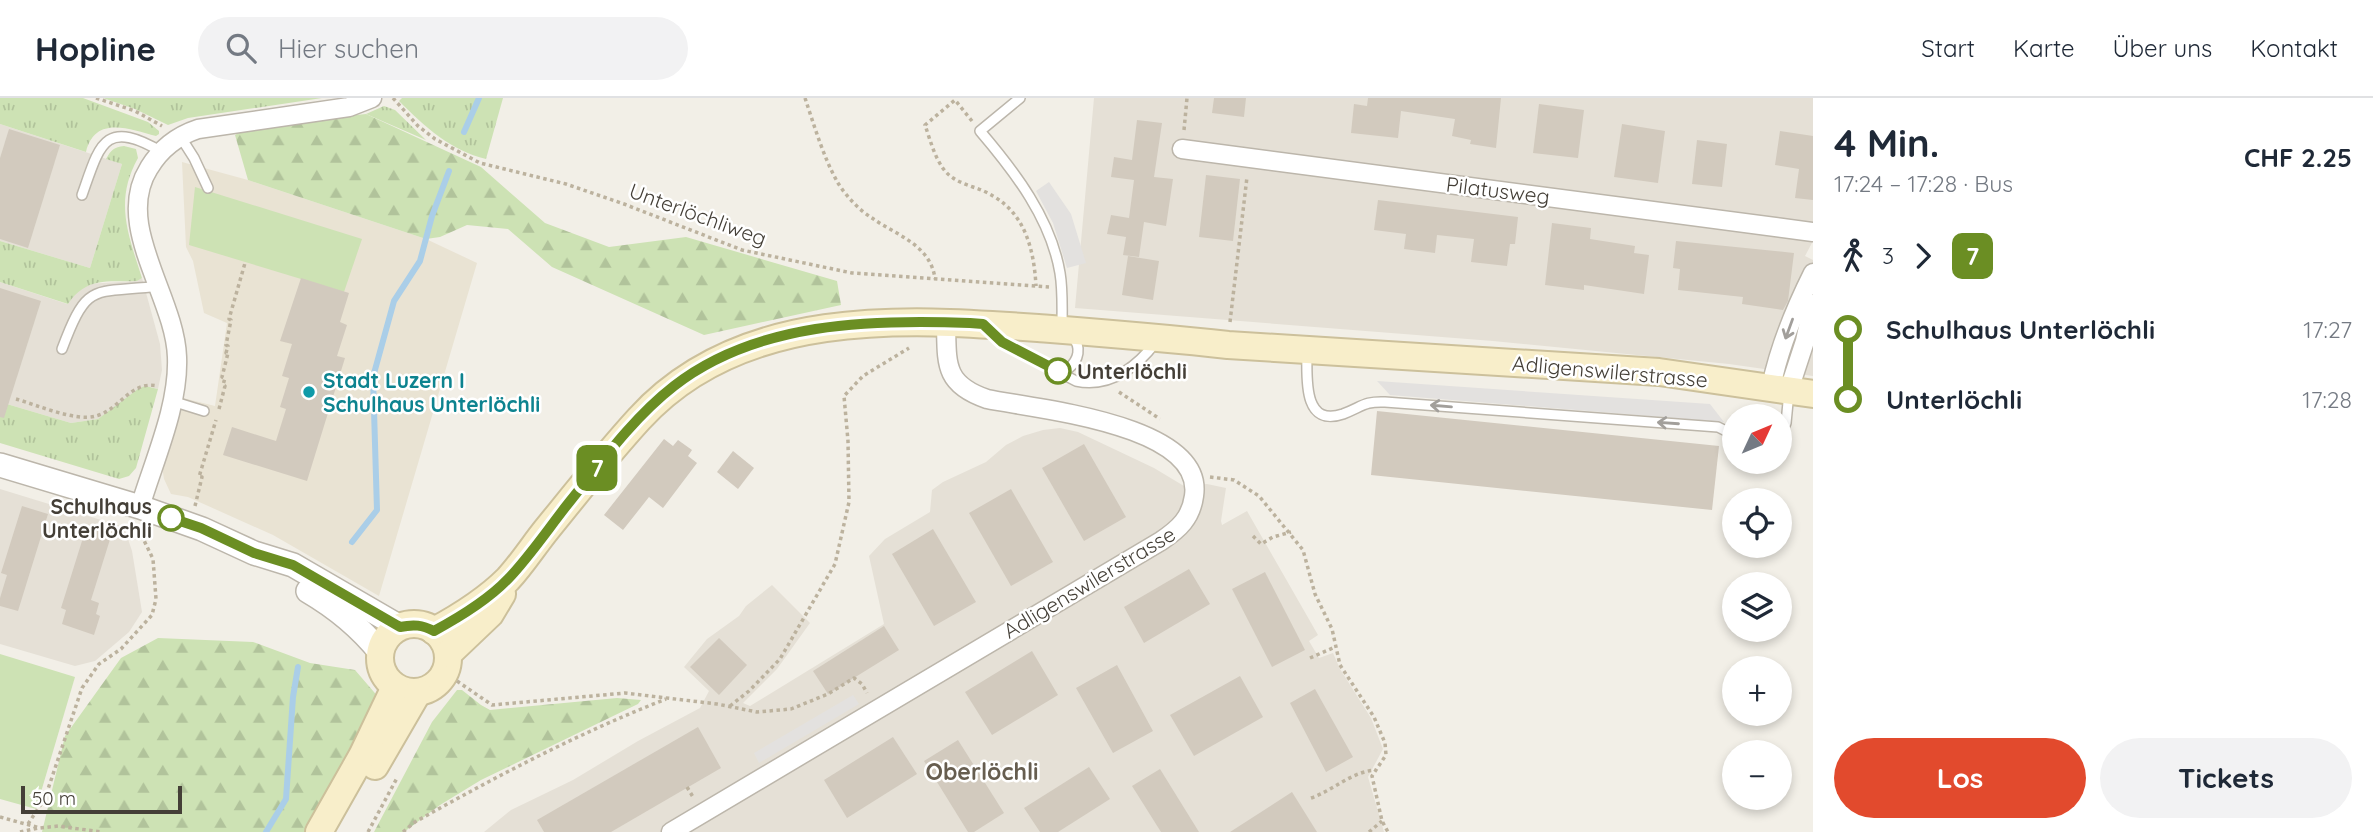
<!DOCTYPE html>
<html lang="de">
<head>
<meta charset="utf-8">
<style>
  :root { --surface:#fff; --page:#f2f2f3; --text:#1f2937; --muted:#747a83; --line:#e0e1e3; --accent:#e24a2d }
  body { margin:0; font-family:Quicksand,sans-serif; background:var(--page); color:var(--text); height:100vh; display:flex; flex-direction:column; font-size:26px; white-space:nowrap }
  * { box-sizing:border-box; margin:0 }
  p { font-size:23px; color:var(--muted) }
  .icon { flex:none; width:38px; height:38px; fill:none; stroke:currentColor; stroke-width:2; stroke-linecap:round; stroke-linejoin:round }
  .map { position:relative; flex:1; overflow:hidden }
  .sheet { display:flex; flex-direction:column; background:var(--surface); width:560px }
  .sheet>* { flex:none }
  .badge { padding:0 14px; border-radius:10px; font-size:24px; line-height:46px }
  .needle { width:46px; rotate:46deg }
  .controls { position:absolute; left:1722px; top:306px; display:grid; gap:14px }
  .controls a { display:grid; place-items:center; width:70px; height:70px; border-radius:50%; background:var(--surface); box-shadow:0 4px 10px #0003; font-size:35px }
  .scale { position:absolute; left:21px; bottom:18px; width:161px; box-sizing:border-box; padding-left:7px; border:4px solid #443f37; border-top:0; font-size:19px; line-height:24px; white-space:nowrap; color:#443f37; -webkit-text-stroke:5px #fff; paint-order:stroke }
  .map>.badge { position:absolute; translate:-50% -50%; box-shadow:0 0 0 4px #fff }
  .legs { display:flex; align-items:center; gap:10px; height:77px; padding:0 21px; font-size:23px }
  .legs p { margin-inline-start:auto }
  .head { display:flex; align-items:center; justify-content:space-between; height:119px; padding:0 21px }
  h1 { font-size:38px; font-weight:700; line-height:52px }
  .primary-button { display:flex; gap:14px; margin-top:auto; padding:14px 21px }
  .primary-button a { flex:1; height:80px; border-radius:42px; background:var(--accent); color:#fff; font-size:28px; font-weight:700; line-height:80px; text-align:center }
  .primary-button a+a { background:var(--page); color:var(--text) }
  ul { padding:0 21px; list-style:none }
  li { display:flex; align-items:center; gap:24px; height:70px; font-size:26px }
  li i { display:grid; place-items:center; width:10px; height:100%; margin:0 9px; background:currentColor }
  li i::after { content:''; width:18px; height:18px; margin:-9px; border:5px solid; border-radius:50%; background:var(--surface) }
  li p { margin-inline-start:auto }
  li:first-child i { background:linear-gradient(#0000 50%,currentColor 0) }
  li:last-child i { background:linear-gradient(currentColor 50%,#0000 0) }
  header { display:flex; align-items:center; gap:42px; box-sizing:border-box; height:98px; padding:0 35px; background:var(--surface); border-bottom:2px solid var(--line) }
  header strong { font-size:33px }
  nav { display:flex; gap:38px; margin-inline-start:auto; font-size:24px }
  .search { width:490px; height:63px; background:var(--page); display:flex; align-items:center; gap:18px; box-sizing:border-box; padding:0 24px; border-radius:38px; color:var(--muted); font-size:26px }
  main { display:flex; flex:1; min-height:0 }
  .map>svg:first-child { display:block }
  .residential { fill:#e5e0d6 }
  .education { fill:#e9e3d3 }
  .grass { fill:url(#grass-tufts) }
  .forest { fill:url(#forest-firs) }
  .garden { fill:#cde2b4 }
  .parking { fill:#e3e1df }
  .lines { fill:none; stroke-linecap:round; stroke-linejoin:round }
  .stream { stroke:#aacee8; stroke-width:6 }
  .building { fill:#d2cabe }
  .service-casing { stroke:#bcb6ab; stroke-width:12 }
  .minor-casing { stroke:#bcb6ab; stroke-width:21 }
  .tertiary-casing { stroke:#bcb6ab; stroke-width:26 }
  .secondary-casing { stroke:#ccc09b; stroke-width:30 }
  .path { stroke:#bcb29e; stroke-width:3.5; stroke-dasharray:3.5 3.5; stroke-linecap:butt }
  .service { stroke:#fff; stroke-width:9 }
  .minor { stroke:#fff; stroke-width:18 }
  .tertiary { stroke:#fff; stroke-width:23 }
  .secondary { stroke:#f8eeca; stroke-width:26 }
  .oneway { stroke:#a29f9b }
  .line-1-casing { stroke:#fff; stroke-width:16 }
  .line-1 { stroke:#6b8e23; stroke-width:10 }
  .stop-1-dot { fill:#fff; stroke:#6b8e23; stroke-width:3.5 }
  .culture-dot { fill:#0f9aa8; stroke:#fff; stroke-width:2.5 }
  .labels { text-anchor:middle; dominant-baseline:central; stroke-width:5; stroke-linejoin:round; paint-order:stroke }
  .street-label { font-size:21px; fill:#443f37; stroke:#fff }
  .stop-label { font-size:21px; font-weight:bold; fill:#443f37; stroke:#fff; text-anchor:start }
  .culture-label { font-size:21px; font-weight:bold; fill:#0d838f; stroke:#fff; text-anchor:start }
  .neighbourhood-label { font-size:23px; font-weight:bold; fill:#665d4f; stroke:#fff }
</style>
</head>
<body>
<header>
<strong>Hopline</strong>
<div class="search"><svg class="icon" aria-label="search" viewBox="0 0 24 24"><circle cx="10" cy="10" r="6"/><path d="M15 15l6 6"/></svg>Hier suchen</div>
<nav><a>Start</a><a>Karte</a><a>Über uns</a><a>Kontakt</a></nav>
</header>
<main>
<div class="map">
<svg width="1813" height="734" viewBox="0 0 1813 734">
  <defs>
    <pattern id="grass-tufts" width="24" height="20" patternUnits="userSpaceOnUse" patternTransform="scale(1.75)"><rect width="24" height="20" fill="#cde2b4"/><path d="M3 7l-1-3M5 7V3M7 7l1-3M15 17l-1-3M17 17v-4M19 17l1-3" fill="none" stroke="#b1c39b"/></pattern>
    <pattern id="forest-firs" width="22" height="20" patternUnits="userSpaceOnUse" patternTransform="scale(1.75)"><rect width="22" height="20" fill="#cde2b4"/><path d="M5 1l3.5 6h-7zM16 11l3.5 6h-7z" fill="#b1c39b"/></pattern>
  </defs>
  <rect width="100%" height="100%" fill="#f2efe7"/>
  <!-- residential -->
  <g class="residential">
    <polygon points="1094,0 1813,0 1813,143 1805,158 1813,162 1813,278 1729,266 1493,243 1075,210"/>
    <polygon points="0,26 122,66 90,170 0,143"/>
    <polygon points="142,180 160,246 162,272 158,291 152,289 98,321 71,325 0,304 0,184 67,206 78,191 86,186 137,183"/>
    <polygon points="1060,330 1078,334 1154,370 1184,388 1207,386 1226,390 1221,423 1222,427 1247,413 1318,537 1309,543 1319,560 1333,555 1340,571 1371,620 1383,651 1368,679 1384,734 484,734 511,712 573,682 638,643 700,610 709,593 684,569 707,541 739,518 746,508 772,487 810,525 777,571 743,605 750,608 884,526 869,458 885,441 930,414 932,392 943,384 986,364 1006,347 1023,338 1043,332"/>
    <polygon points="0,391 124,429 132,453 142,514 129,534 95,563 75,568 0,546"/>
  </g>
  <!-- education -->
  <polygon class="education" points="182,64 248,82 426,141 477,165 379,498 273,437 188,399 171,396 164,381 162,368 165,351 183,300 215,308 227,225 204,215 193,163 186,149"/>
  <!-- grass -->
  <g class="grass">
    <path d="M0,0H83L148,24L159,33V36L156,38C129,31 95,17 86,54L0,26Z"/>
    <polygon points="103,0 322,0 188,20 168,27 135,11"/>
    <path d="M402,0H503L486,61C451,53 424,28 399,3Z"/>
    <polygon points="384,8 395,12 426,42 366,16"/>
    <path d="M124,48L136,51L138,60C114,103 128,136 142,180L137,183C107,184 86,179 68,206L0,184V143L90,170L122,66L106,61C111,52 114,49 124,48Z"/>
    <polygon points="145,288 158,291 136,370 129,378 119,381 0,345 0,304 71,325 98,321 138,291"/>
  </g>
  <!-- forest -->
  <g class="forest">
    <polygon points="366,16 481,69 545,125 609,149 686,139 837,183 841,207 704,237 552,169 508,131 467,127 440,139 426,141 248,82 235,37 252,28"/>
    <polygon points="158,540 253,544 310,565 355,572 380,601 315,734 42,734 65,638 121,560"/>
    <polygon points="457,592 462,592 481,607 490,612 617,600 641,602 638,606 481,682 440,707 404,734 374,734 432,624"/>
  </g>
  <!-- garden -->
  <g class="garden">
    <polygon points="195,89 362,141 344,194 189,147"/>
    <polygon points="0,556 75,579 36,711 0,701"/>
  </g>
  <!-- parking -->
  <g class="parking">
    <polygon points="1049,84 1071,116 1086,165 1067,170 1053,125 1036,93"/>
    <polygon points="1377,283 1710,306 1724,324 1390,297"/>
    <polygon points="853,597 859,606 759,665 754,655"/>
  </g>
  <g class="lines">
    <!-- stream -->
    <g class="stream">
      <polyline points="464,34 479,0"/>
      <polyline points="352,444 377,412 373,279 394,203 420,163 432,118 449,73"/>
      <polyline points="266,734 286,701 293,599 298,569"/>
    </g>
  </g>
  <!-- building -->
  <g class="building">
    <polygon points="1214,0 1246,0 1244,19 1212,15"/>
    <polygon points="1368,0 1501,0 1496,50 1470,46 1471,42 1452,38 1455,21 1401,13 1398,40 1351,35 1354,6 1367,8"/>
    <polygon points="1539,6 1584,12 1578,60 1533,55"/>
    <polygon points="1137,22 1162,25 1154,79 1173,81 1166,128 1144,124 1139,159 1123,157 1126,139 1107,136 1111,117 1129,120 1134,82 1111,79 1114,59 1132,62"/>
    <polygon points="1622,26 1665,33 1658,85 1614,79"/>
    <polygon points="9,31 60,47 28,150 0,141 0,60"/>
    <polygon points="1780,33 1813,38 1813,102 1795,100 1799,71 1775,67"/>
    <polygon points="1697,42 1727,46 1722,89 1692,86"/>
    <polygon points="1206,77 1240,81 1233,143 1199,139"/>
    <polygon points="1378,102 1518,119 1515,146 1510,146 1507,168 1471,164 1474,141 1437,137 1435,155 1404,151 1406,136 1374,132"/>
    <polygon points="1552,125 1591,130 1590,141 1635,148 1634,155 1649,157 1644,196 1584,187 1584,192 1545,187"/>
    <polygon points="1676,143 1794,155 1788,203 1783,212 1742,206 1743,199 1678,192 1680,171 1673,170"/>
    <polygon points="1128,158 1159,163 1153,202 1122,197"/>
    <polygon points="301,180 349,195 340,224 347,227 337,258 345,260 307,383 223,357 232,329 276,343 286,311 280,309 289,280 282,278 292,246 280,243"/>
    <polygon points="0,190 41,203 4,320 0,319"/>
    <polygon points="1377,313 1719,348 1712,412 1371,377"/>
    <polygon points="664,341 673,348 678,342 692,352 688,358 697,365 663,410 649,399 623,432 604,417"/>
    <polygon points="1084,346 1126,419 1084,443 1042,370"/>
    <polygon points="733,353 754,370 738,391 717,374"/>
    <polygon points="1011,391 1053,464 1011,488 969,415"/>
    <polygon points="22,408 48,416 18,513 0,508 0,500 7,477 1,475"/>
    <polygon points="87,427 112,435 91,502 99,505 96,516 100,518 94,537 62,526 66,512 61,510"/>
    <polygon points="933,431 976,504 934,528 892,456"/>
    <polygon points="1189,471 1210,506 1144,545 1124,509"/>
    <polygon points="1265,474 1305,552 1272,569 1232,491"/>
    <polygon points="884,528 899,552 828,596 813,573"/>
    <polygon points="719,540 747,567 719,597 690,569"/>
    <polygon points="1032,553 1058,597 992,637 965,594"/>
    <polygon points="1117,567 1153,633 1113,655 1076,590"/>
    <polygon points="1240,578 1263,619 1194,658 1170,617"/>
    <polygon points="1315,591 1353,659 1326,674 1290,605"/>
    <polygon points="698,629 721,670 611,734 544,734 537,722"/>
    <polygon points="893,639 917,676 847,720 824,682"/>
    <polygon points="958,642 1004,715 974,734 968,734 924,663"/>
    <polygon points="1089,669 1110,701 1058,734 1040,734 1024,710"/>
    <polygon points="1160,671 1199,734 1161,734 1132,688"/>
    <polygon points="1292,694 1317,734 1230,734"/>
  </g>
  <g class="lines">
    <!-- service casing -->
    <g class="service-casing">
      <g id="service">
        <path d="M1020,0L980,33C1015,74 1051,121 1060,175C1063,193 1062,211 1062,230"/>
        <polyline points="180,38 194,60 208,90"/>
        <path d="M82,97C100,46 104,20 162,54"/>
        <path d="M990,232L1002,245L1076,283C1110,290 1136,270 1156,244"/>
        <path d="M62,251C88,182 92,196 159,188"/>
        <path d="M1307,254C1307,278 1302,330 1343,316C1362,309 1364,303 1385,304L1718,329L1734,337"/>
        <path d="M1058,273L1068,271C1079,262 1082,249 1072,238"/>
        <polyline points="172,303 204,313"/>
        <polyline points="1780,337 1786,325 1789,294"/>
      </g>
    </g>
    <!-- minor casing -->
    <g class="minor-casing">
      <g id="minor">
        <polyline points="1182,51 1813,134"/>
        <path d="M1771,289C1779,250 1795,211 1813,175"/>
        <polyline points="1789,292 1805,243 1813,206"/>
        <path d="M140,409C154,362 179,308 177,259C175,198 113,127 149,70C161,50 177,38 198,31L349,9L372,0"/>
        <path d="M671,734L1161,443C1179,431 1191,420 1194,398C1205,326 1035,311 987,301C943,286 947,265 946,224"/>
      </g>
    </g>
    <!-- tertiary casing -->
    <g class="tertiary-casing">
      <g id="tertiary">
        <polyline points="0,367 140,409 202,431 254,455 293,467 400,529"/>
        <path d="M308,493C337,510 360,529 380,554"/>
      </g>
    </g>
    <!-- secondary casing -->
    <g class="secondary-casing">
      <g id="secondary">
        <circle cx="414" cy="560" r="34"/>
        <path d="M434,533C460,519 487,502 508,481C522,466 534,447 547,431C577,394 607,356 639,321C740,210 902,220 1038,230C1101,235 1165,240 1228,247L1659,274L1813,296"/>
        <polyline points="448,556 490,516 502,496"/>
        <polyline points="375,668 418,594"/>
        <polyline points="319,734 362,658 395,589"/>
      </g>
    </g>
    <!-- path -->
    <g class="path">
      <polyline points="96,0 135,13 162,28"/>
      <polyline points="393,0 418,28 435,41 480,65 566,86 624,106 742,152 852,175 1049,189"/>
      <path d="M805,0C814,27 824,61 838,85C846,98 859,112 872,120C896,137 931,147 935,181"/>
      <path d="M972,23L955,2L925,27C931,44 937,70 953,80C965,88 981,90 993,98C1026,117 1034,153 1036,188"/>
      <polyline points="1184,32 1187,0"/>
      <polyline points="1230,224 1247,79"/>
      <polyline points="1119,294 1160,321"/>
      <path d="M16,301C37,307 76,324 96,318C120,312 130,282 158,288"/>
      <polyline points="219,311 225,288 223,287 225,280 222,279 228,255 226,255 228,248 226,247 231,222 229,221 245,165"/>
      <polyline points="1210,379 1234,382 1259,398 1303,452 1315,496 1332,531 1340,567 1374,619 1385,645 1386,657 1372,678 1382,723 1388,734"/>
      <polyline points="195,408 202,379 199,379 216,322"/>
      <polyline points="1253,438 1261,446 1273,439 1291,434"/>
      <polyline points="1310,560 1335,549"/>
      <polyline points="457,583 492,607 625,595 717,606 757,614 791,611 828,596 854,580 862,586 867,595"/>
      <polyline points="730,608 749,593 780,561 835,466 849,404 848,343 844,298 863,278 909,250"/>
      <polyline points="687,689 693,699"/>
      <path d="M1311,700C1334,692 1351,674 1375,672"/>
      <polyline points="0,719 40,730 58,728 101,734"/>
      <polyline points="28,726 45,700 82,590 99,566 121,551 152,517 156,501 153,461 139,432"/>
      <polyline points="20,734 38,730"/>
      <polyline points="368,734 397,680"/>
      <path d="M403,734L415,724C497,678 579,635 666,601"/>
      <polyline points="1369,734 1382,723"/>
    </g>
    <!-- service -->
    <use href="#service" class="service"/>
    <!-- minor -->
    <use href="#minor" class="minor"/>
    <!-- tertiary -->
    <use href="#tertiary" class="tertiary"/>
    <!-- secondary -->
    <use href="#secondary" class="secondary"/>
  </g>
  <!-- one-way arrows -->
  <defs><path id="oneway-shaft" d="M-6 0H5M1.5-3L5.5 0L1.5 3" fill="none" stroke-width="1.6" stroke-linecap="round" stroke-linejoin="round" transform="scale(1.75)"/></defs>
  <g class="oneway">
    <use href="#oneway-shaft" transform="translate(1789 231) rotate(110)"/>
    <use href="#oneway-shaft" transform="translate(1441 308) rotate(-175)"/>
    <use href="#oneway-shaft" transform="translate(1668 325) rotate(-176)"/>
  </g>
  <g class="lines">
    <!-- line-1 casing -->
    <g class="line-1-casing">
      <path id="line-1" d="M171,420L201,430L254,455L293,467L400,529C414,526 422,527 434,533C460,519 488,502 508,481C531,457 550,428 571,402C602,363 634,319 674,288C756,224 871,221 970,225L983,226L1002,244L1058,273"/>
    </g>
    <!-- line-1 -->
    <use href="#line-1" class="line-1"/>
  </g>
  <!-- markers -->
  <g class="stop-1-dot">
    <circle cx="1058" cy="273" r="12"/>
    <circle cx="171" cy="420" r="12"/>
  </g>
  <circle class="culture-dot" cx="309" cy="294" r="7"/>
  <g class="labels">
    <!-- street labels -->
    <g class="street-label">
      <text transform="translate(1498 92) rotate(7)">Pilatusweg</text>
      <text transform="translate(698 116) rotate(20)">Unterlöchliweg</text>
      <text transform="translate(1610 273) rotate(5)">Adligenswilerstrasse</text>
      <text transform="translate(1089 484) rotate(-31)">Adligenswilerstrasse</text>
    </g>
    <!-- stop labels -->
    <g class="stop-label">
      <text x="1077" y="273">Unterlöchli</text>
      <text x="152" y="408" text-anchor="end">Schulhaus<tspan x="152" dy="24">Unterlöchli</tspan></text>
    </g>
    <!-- culture labels -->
    <g class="culture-label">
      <text x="323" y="282">Stadt Luzern I<tspan x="323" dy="24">Schulhaus Unterlöchli</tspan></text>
    </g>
    <!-- neighbourhood labels -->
    <g class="neighbourhood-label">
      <text x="982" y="673">Oberlöchli</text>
    </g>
  </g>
</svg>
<div class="controls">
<a><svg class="needle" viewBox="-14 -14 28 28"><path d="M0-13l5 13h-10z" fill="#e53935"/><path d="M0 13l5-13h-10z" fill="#747a83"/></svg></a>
<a><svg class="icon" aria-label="locate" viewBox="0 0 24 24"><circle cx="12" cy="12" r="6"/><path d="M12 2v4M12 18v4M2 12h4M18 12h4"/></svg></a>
<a><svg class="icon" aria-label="layers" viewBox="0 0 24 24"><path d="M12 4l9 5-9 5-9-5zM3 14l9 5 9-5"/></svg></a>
<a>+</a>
<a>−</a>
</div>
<div class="scale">50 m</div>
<b class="badge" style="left:597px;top:370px;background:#6b8e23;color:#fff">7</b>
</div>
<section class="sheet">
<div class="head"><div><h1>4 Min.</h1><p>17:24 – 17:28 · Bus</p></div><b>CHF 2.25</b></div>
<div class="legs"><svg class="icon" aria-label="walk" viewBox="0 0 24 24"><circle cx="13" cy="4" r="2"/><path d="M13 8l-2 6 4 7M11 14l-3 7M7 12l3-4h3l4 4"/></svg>3<svg class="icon" aria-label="forward" viewBox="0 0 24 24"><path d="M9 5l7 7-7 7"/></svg><b class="badge" style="background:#6b8e23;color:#fff">7</b></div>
<ul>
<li><i style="color:#6b8e23"></i><b>Schulhaus Unterlöchli</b><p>17:27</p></li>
<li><i style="color:#6b8e23"></i><b>Unterlöchli</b><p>17:28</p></li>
</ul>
<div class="primary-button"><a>Los</a><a>Tickets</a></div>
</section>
</main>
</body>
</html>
